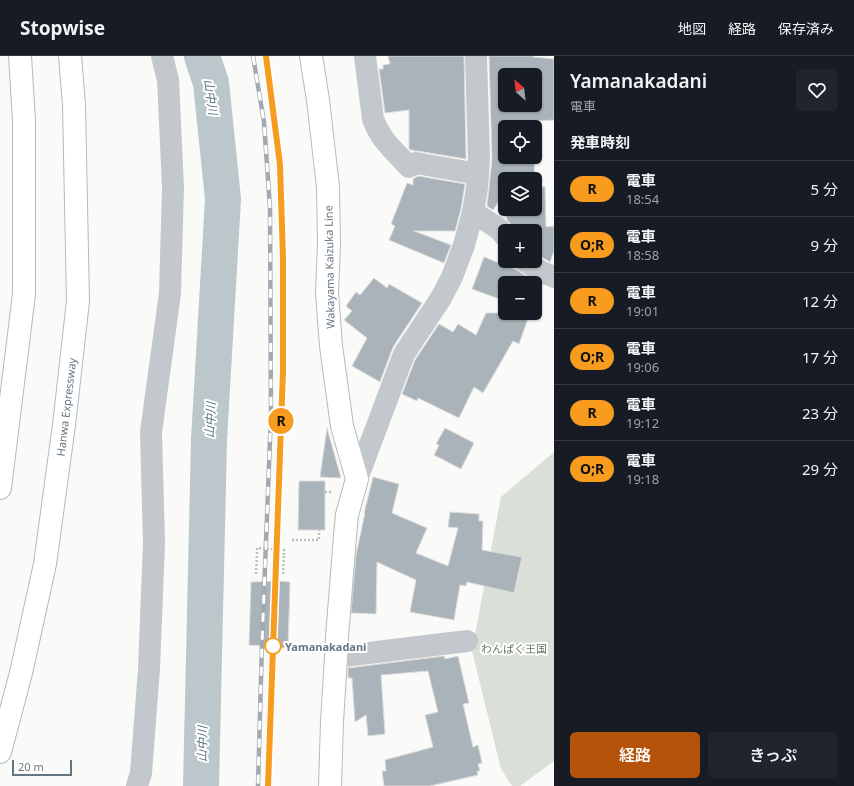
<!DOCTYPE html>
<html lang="ja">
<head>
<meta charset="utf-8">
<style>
  :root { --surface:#171b24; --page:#20242c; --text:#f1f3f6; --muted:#9ea1a6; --line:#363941; --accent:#b45309 }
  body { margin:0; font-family:"Noto Sans","Noto Sans JP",sans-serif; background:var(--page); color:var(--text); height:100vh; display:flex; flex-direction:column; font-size:15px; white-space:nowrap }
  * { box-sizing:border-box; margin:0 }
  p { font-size:13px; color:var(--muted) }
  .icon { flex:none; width:22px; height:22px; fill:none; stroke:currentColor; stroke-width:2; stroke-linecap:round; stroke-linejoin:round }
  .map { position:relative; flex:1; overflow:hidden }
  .panel { display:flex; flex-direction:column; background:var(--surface); width:300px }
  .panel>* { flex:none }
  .badge { padding:0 8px; border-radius:13px; font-size:14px; line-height:26px }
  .needle { width:26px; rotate:332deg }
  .fabs { position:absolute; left:498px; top:12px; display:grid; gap:8px }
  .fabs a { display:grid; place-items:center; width:44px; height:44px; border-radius:6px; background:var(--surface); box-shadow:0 1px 3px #0004; font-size:20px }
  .scale { position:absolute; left:12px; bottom:10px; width:60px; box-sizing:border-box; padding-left:4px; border:2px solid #657683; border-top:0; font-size:11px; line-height:14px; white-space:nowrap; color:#657683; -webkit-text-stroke:3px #fff; paint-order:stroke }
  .map>.badge { position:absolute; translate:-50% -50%; box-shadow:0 0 0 2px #fff }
  h2 { padding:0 16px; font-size:15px; line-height:36px }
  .round { display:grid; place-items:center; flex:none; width:42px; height:42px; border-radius:6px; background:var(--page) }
  .head { display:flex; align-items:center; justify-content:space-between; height:68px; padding:0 16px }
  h1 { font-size:19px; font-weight:600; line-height:30px }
  .button { display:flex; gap:8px; margin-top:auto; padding:8px 16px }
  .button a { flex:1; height:46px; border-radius:6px; background:var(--accent); color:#fff; font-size:16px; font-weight:600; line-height:46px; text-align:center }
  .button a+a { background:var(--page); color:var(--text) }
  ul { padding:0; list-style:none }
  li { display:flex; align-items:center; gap:12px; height:56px; padding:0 16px; border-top:1px solid var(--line) }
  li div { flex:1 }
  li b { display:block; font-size:15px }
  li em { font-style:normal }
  li .badge { min-width:44px; font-weight:700; text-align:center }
  header { display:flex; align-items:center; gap:24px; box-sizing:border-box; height:56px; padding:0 20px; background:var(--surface); border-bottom:1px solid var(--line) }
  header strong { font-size:19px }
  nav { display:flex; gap:22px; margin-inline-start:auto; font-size:14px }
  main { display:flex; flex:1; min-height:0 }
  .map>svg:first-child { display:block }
  .green { fill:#dadfd7 }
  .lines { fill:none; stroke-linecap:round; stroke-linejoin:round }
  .river { stroke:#bbc7cb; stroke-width:36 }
  .building { fill:#aab3b9; stroke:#dcdcda; fill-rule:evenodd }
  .major-casing { stroke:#b5babe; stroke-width:24 }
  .highway-casing { stroke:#b4b9bd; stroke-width:24 }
  .path { stroke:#bbbfc2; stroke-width:2.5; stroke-dasharray:2 2; stroke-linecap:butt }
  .minor { stroke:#c3c8cc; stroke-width:22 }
  .major { stroke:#fff; stroke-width:22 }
  .highway { stroke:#fff; stroke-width:22 }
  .rail-casing { stroke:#a2aab0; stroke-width:4.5 }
  .rail { stroke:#fff; stroke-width:3; stroke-dasharray:9; stroke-linecap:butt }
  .path-bridge { stroke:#bbbfc2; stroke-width:2.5; stroke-dasharray:2 2; stroke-linecap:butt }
  .line-casing { stroke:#fff; stroke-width:9 }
  .line { stroke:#f79c1f; stroke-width:6 }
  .stop-dot { fill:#fff; stroke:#f79c1f; stroke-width:2 }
  .labels { text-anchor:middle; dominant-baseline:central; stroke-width:4; stroke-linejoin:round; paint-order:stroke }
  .street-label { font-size:11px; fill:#657683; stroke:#fff }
  .stop-label { font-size:11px; font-weight:bold; fill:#657683; stroke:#fff; text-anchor:start }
  .park-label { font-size:11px; fill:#687a64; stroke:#fff }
  .water-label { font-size:12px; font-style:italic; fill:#60757c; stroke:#fff }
</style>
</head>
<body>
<header>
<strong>Stopwise</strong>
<nav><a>地図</a><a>経路</a><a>保存済み</a></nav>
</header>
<main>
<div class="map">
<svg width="554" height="730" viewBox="0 0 554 730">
  <rect width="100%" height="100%" fill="#fafaf8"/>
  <!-- green -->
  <polygon class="green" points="554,396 554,705 520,730 512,730 501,713 472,595 501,441"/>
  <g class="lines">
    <!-- river -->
    <polyline class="river" points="201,730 209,384 223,143 211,27 202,0"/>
  </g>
  <!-- building -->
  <g class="building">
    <polygon points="388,0 464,0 466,103 418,95 414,95 414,94 410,94 409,93 409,54 385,57 379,13 383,13 383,9 390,8"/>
    <path d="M489,0H533V1L554,3V64L536,65L539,91L535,92V71H505V101H534L535,131H545L546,171L554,170V195L550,206L535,197V175H516L514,172L507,164L506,155H501L504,147L499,145L493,154L487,150L489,133L492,103ZM505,19H535V49H505ZM505,123H535V153H505Z"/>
    <polygon points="418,120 465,128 461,153 455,175 414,175 451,189 444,207 389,184 395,170 391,168 407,127 413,129 413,123"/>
    <polygon points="484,201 517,214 533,225 542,229 537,242 536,242 535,245 535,227 505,227 505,245 472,233"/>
    <polygon points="374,222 387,232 389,228 422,247 393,291 380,326 352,310 367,282 344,264 352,255 346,250 356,236 360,239"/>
    <polygon points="486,257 530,257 519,288 513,285 483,337 474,331 459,362 418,342 417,345 402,338 415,304 439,268 453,276 458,268 476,279"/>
    <polygon points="327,372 341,422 320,421"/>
    <polygon points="445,372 474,387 461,413 434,399 439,389 436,388"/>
    <polygon points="373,421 399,428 392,457 427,472 416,497 448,510 458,472 448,471 450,456 479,458 479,465 483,465 482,494 522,501 514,537 467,526 466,530 460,529 454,564 410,556 416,524 377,506 376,558 351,557 356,499 365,457 364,457"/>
    <polygon points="299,425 325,425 325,474 298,474"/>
    <polygon points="276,525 290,526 288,592 249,589 251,526"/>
    <polygon points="444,600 445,603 458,600 469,647 463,648 473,691 478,689 482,707 478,708 480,715 477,715 478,719 430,730 384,730 382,715 386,715 385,704 433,691 425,659 438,656 428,615 381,619 385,678 368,680 366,659 355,666 352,622 348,622 348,612"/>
  </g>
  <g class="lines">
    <!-- major casing -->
    <g class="major-casing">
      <polyline id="major" points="311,0 318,44 328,131 329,188 327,237 331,290 342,370 357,423 347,459 345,480 337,581 336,601 332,666 330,730"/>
    </g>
    <!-- highway casing -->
    <g class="highway-casing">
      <g id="highway">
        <polyline points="0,432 24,238 24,65 20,0"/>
        <polyline points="0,696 21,617 45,508 64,369 78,245 74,49 70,0"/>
      </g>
    </g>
    <!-- path -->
    <g class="path">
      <polyline points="325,436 333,436"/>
      <polyline points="292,484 319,484 319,474"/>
      <polyline points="256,518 257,498"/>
      <polyline points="283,518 284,499"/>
    </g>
    <!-- minor -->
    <g class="minor">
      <path d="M365,0L373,63C381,85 394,94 409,111L416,107L478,118"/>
      <polyline points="473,156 499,173 505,180"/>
      <polyline points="525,205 540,215 554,221"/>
      <polyline points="357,423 404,298 441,242 452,221 464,189 473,156 477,132 479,103 476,0"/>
      <polyline points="336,601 467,585"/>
      <polyline points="137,730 141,717 149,613 154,487 151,376 170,237 173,131 168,24 162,0"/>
    </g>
    <!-- major -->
    <use href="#major" class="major"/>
    <!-- highway -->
    <use href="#highway" class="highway"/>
    <!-- rail casing -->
    <g class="rail-casing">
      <g id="rail">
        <polyline points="253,0 264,66 270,152 271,358 262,588 258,730"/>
        <polyline points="266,0 280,109 283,202 283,315 268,730"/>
      </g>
    </g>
    <!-- rail -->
    <use href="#rail" class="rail"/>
    <!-- path-bridge -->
    <polyline class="path-bridge" points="257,498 257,492 284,494 284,499"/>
  </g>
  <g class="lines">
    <!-- line casing -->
    <g class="line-casing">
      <polyline id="line" points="266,0 280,109 283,202 283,315 268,730"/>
    </g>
    <!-- line -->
    <use href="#line" class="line"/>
  </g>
  <!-- markers -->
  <circle class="stop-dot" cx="273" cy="590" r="8"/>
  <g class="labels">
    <!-- street labels -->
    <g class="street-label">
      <text transform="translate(329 211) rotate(-91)">Wakayama Kaizuka Line</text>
      <text transform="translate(66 351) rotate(-83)">Hanwa Expressway</text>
    </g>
    <!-- stop labels -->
    <g class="stop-label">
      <text x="285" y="590">Yamanakadani</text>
    </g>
    <!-- park labels -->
    <g class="park-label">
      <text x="514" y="592">わんぱく王国</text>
    </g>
    <!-- water labels -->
    <g class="water-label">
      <text transform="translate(211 41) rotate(82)">山中川</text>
      <text transform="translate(210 364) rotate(-87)">山中川</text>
      <text transform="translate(202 688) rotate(-89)">山中川</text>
    </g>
  </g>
</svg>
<div class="fabs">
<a><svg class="needle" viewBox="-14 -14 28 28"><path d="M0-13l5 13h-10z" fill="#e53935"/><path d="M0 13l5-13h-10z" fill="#9ea1a6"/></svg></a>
<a><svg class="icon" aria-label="locate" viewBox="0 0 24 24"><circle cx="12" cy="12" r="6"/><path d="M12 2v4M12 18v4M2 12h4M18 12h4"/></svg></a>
<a><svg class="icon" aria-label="layers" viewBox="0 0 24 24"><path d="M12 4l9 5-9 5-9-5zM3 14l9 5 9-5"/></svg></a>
<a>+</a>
<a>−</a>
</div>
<div class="scale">20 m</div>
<b class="badge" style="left:281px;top:365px;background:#f79c1f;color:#111">R</b>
</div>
<section class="panel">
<div class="head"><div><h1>Yamanakadani</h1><p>電車</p></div><a class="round"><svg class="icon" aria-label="heart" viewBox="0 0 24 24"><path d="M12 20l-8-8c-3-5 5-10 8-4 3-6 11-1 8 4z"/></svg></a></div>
<h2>発車時刻</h2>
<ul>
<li><span class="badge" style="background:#f79c1f;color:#111">R</span><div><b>電車</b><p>18:54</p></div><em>5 分</em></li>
<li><span class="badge" style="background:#f79c1f;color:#111">O;R</span><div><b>電車</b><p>18:58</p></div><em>9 分</em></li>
<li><span class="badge" style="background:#f79c1f;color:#111">R</span><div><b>電車</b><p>19:01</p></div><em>12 分</em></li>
<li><span class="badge" style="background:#f79c1f;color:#111">O;R</span><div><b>電車</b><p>19:06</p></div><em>17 分</em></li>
<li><span class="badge" style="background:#f79c1f;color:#111">R</span><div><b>電車</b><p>19:12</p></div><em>23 分</em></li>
<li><span class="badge" style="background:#f79c1f;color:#111">O;R</span><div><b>電車</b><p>19:18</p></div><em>29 分</em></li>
</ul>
<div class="button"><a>経路</a><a>きっぷ</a></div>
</section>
</main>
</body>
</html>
